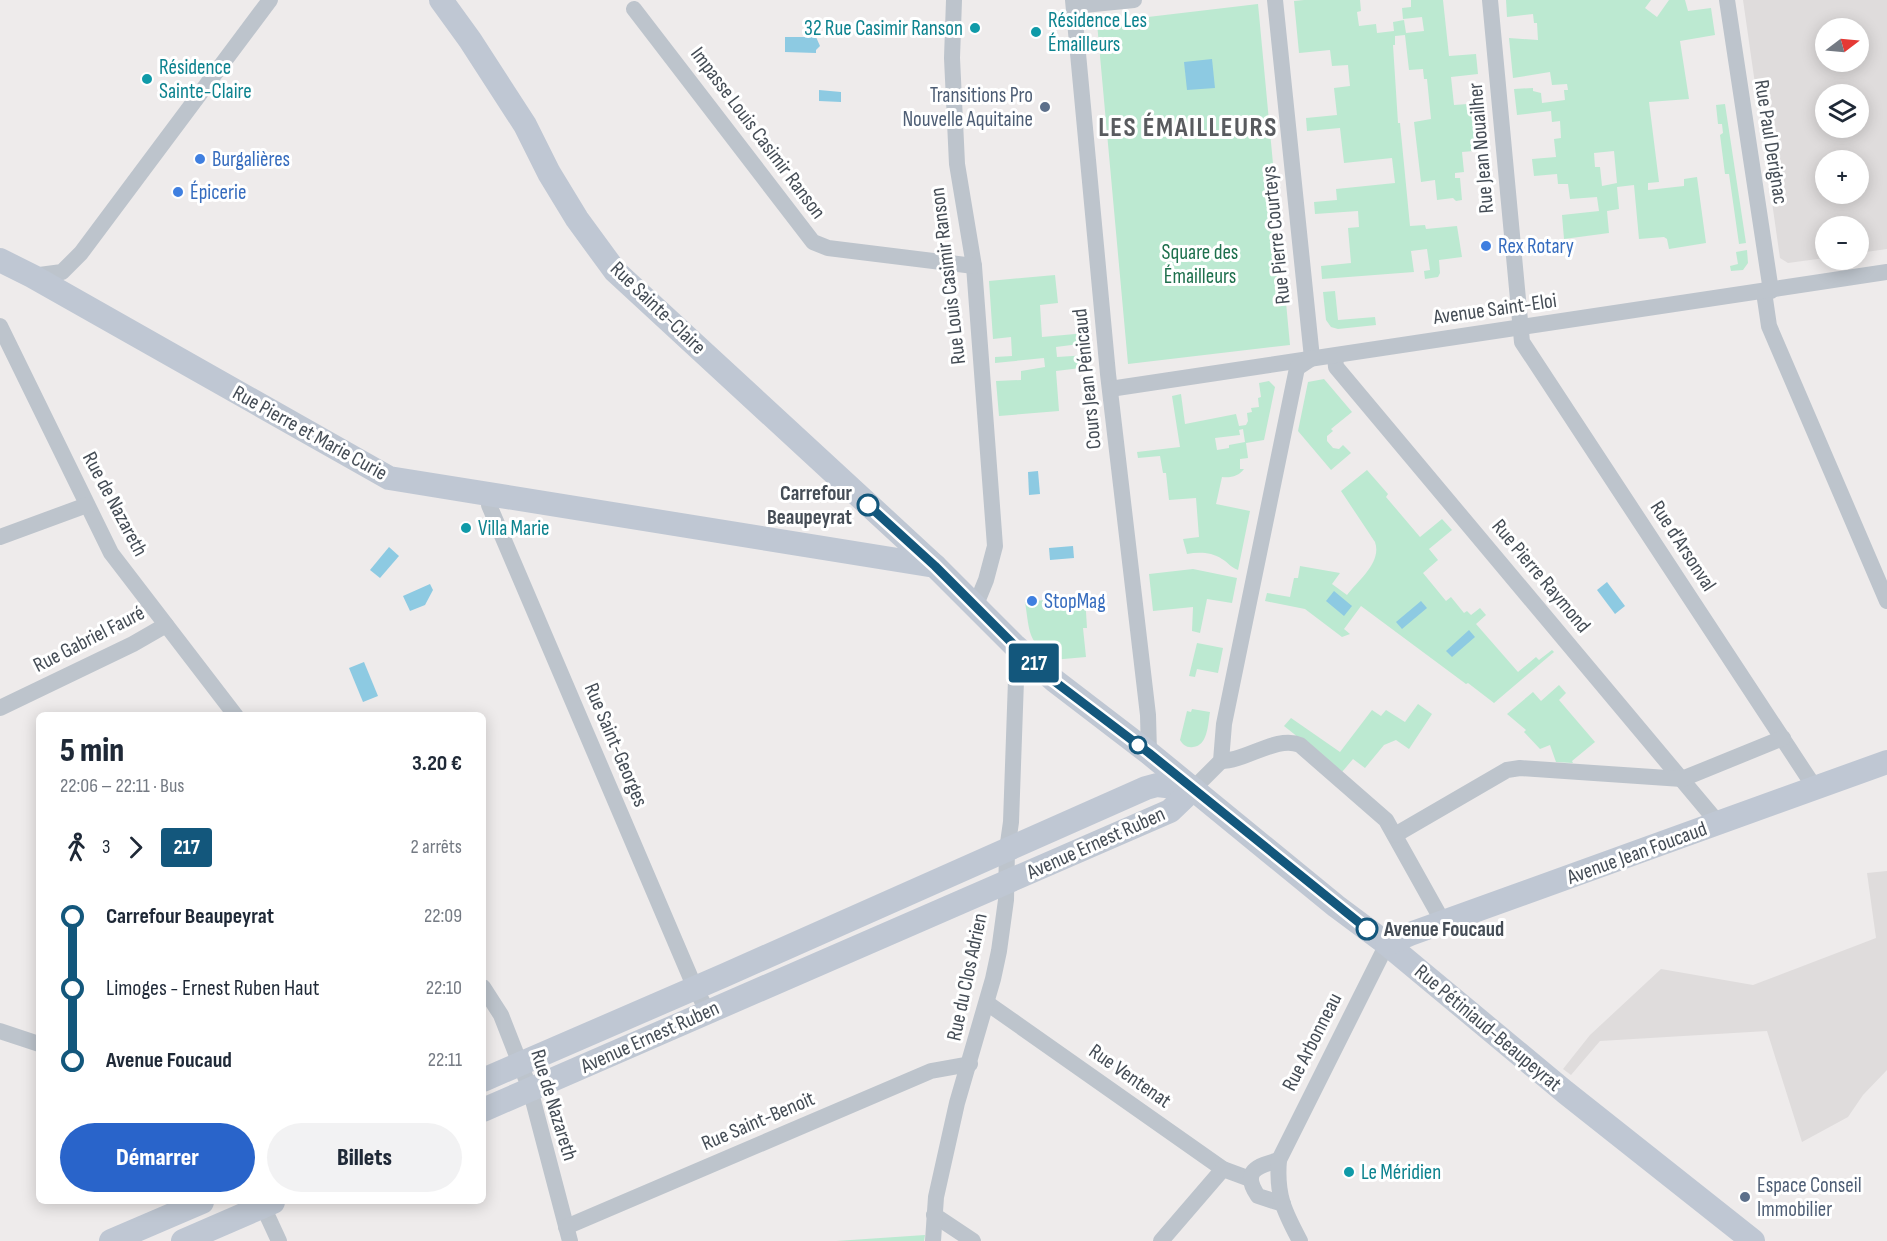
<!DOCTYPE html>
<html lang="fr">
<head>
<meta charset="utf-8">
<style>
  :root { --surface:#fff; --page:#f2f2f3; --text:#1f2937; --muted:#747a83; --accent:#2964ca }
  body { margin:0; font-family:"Sofia Sans Condensed",sans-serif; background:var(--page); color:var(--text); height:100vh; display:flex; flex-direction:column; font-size:22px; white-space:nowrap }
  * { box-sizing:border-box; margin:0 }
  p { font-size:20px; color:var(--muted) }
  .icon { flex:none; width:33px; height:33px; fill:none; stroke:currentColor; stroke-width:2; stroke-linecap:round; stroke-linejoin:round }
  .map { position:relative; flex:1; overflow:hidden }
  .sheet { position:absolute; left:36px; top:712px; width:450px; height:492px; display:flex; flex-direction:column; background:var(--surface); border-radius:9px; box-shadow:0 3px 15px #0003 }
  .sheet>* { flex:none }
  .badge { padding:0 12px; border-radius:4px; font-size:21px; line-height:39px }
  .needle { width:39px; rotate:74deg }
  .buttons { position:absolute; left:1815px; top:18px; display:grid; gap:12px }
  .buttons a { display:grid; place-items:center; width:54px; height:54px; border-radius:50%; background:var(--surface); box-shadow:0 3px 15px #0003; font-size:30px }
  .map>.badge { position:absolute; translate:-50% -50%; box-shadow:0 0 0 3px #fff }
  .legs { display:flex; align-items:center; gap:9px; height:66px; padding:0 24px; font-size:20px }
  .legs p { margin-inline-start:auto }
  .summary { display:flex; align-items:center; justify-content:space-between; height:102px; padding:0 24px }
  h1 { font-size:33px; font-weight:800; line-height:45px }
  .cta { display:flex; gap:12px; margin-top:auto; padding:12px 24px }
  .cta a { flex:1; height:69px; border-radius:36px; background:var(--accent); color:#fff; font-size:24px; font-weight:800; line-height:69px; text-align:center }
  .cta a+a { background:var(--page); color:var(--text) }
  ul { padding:0 24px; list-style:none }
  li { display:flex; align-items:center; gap:21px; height:72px; font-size:22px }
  li i { display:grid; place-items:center; width:9px; height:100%; margin:0 8px; background:currentColor }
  li i::after { content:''; width:15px; height:15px; margin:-8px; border:4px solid; border-radius:50%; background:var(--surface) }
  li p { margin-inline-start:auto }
  li:first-child i { background:linear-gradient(#0000 50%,currentColor 0) }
  li:last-child i { background:linear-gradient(currentColor 50%,#0000 0) }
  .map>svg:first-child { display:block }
  .education { fill:#dfdcdc; fill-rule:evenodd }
  .green { fill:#bce9d1; fill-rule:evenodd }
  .water { fill:#8dcae2 }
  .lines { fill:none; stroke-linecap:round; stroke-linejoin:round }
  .street { stroke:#bdc4cc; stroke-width:16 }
  .secondary { stroke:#bfc7d3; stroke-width:24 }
  .line-1-casing { stroke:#fff; stroke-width:14 }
  .line-1 { stroke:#13577c; stroke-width:9 }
  .culture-dot { fill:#0f9aa8; stroke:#fff; stroke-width:2 }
  .service-dot { fill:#5c6f8a; stroke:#fff; stroke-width:2 }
  .shop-dot { fill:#3f7fe0; stroke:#fff; stroke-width:2 }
  .stop-1-dot { fill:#fff; stroke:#13577c; stroke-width:3 }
  .labels { text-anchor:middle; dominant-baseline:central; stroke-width:6; stroke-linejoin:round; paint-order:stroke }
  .culture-label { font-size:21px; fill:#0d838f; stroke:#fff; text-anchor:start }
  .service-label { font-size:21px; fill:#4e5e75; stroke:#fff; text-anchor:end }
  .street-label { font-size:21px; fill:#454d56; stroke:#fff }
  .shop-label { font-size:21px; fill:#366cbe; stroke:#fff; text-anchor:start }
  .park-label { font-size:21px; fill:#1e704d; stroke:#fff }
  .stop-label { font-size:21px; font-weight:bold; fill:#454d56; stroke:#fff; text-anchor:end }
  .district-label { font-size:27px; font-weight:bold; letter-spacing:1.5px; fill:#595b5f; stroke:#fff }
</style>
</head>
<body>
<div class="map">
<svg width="1887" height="1241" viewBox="0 0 1887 1241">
  <rect width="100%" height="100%" fill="#eeebeb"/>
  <!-- education -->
  <g class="education">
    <path d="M1743,0H1887V249L1859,253L1858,226H1826L1825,258L1788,263L1780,258ZM1826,28H1858V62H1826ZM1826,94H1858V128H1826ZM1826,160H1858V194H1826Z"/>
    <polygon points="1887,871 1887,1070 1863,1095 1848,1117 1802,1142 1767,1031 1600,1041 1571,1075 1563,1069 1590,1035 1661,969 1753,985 1876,938 1867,873"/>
  </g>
  <!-- green -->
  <g class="green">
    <polygon points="1304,0 1360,0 1361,11 1357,12 1359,26 1376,24 1377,33 1394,31 1393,22 1404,20 1406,33 1424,31 1422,17 1403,19 1402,8 1411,7 1411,0 1443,0 1449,56 1476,54 1478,74 1451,77 1454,105 1481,103 1485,150 1462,152 1464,172 1455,173 1455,178 1460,178 1462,200 1456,201 1453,198 1437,200 1435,180 1421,182 1414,122 1431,119 1427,79 1424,79 1423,69 1409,70 1405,35 1395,36 1395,45 1393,45 1398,123 1400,123 1410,226 1425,225 1426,229 1457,226 1462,257 1439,260 1440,273 1438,277 1425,279 1424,271 1430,270 1427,249 1411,251 1414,272 1322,279 1321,266 1351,263 1348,228 1359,227 1358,211 1315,214 1314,202 1337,200 1336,189 1395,183 1392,158 1344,163 1340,128 1307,131 1306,118 1337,115 1334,88 1350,86 1348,65 1332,66 1330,50 1299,53 1294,1"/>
    <path d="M1506,0H1651L1645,8L1657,17L1669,0H1685L1688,11L1711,8L1715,35L1680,41L1689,99L1649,102L1659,182L1648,183V190L1684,186V179L1697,177L1706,243L1669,249L1667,239L1664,237L1639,239L1634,185L1617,187L1619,209L1607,211L1609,233L1564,239L1562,215L1599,211L1597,197L1570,199L1568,184H1558L1557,174L1534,176L1532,159L1556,157L1554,139L1561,138L1560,121L1552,122L1551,111L1517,115L1514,89L1533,88V91L1541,93L1542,103L1565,100L1564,90H1568L1567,84L1552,85L1550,72L1513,78L1509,38L1538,40L1537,23H1534L1533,14L1507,17ZM1614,151L1617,183L1602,186L1600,167H1595L1594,153Z"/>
    <polygon points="1258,4 1290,345 1128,364 1097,23"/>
    <polygon points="1725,104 1746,243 1739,244 1729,174 1725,174 1720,135 1723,133 1722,124 1718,124 1716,105"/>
    <polygon points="1747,250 1748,263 1743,270 1731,271 1730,266 1738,264 1736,252"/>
    <polygon points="1055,275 1058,303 1040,305 1042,337 1086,333 1087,343 1056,347 1057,357 1088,355 1089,367 1056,371 1059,411 999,416 996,381 1021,380 1021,371 1045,367 1044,358 995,363 995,357 1012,356 1011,337 993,339 989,281"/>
    <polygon points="1335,291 1338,320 1375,317 1376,325 1338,329 1331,327 1326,320 1323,292"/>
    <polygon points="1324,379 1352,412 1331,429 1333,431 1327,436 1327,441 1333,448 1339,449 1343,445 1351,453 1331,470 1298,431 1308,382"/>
    <path d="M1269,381L1275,387L1264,440L1246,443L1248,458L1240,459V469H1244C1239,476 1231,478 1222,477L1216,504L1250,511L1238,570C1230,567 1229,563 1222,559C1211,552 1199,552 1187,554L1183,539L1199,537L1196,498L1169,500L1166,473H1163L1160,456L1138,458L1137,452L1180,447L1172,396L1181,394L1185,424L1236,414L1239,426L1246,425L1248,421L1247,413L1252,412L1251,408L1259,407L1258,398L1261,397L1259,383ZM1243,429L1245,442L1229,445V448L1217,450L1215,438L1240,435L1239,430Z"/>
    <path d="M1367,470L1388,494L1386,497L1420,537L1442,519L1452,530L1429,549L1438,560L1423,573L1446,601L1451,597L1464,613L1467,611L1471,615L1480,608L1486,615L1476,624L1518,672L1536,657L1539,660L1552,650L1554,652L1494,703L1468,683L1466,684L1361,606L1344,629L1350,634L1342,637L1305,609L1265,601L1267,593L1290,597L1294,578H1298L1300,566L1340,573L1332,584L1347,595C1359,580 1382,562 1375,542L1341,491Z"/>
    <polygon points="1193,569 1237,578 1232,603 1207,599 1200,633 1192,631 1193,607 1153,611 1149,574"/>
    <path d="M1085,596L1087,628H1083L1086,657L1052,660C1027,639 1030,633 1025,602Z"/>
    <polygon points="1197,643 1223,648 1218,673 1197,669 1195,677 1189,676"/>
    <polygon points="1559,685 1566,693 1559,700 1595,742 1572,761 1573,763 1556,762 1550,745 1540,749 1524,732 1526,730 1507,714 1533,692 1541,701"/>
    <polygon points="1418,704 1432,714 1409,749 1396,740 1384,745 1365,768 1353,759 1342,772 1284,726 1291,718 1340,752 1372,710 1381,716 1386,710 1405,722"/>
    <path d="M1192,709L1210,712C1208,723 1208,746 1193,747C1187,748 1183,745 1180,740L1187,711L1191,712Z"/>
    <polygon points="925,1235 924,1241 836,1241"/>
  </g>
  <!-- water -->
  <g class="water">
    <polygon points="785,37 816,37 820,46 816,50 816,53 785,52"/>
    <polygon points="1212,59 1215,88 1187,90 1184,62"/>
    <polygon points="819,90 841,92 841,102 819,101"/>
    <polygon points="1038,471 1040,494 1029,495 1028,472"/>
    <polygon points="1073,546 1074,558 1050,560 1049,548"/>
    <polygon points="389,547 399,556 380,578 370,570"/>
    <polygon points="1607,582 1625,606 1615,614 1597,590"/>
    <polygon points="430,584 433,590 425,605 410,611 403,596"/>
    <polygon points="1334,591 1352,606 1344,616 1326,601"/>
    <polygon points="1421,601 1427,608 1402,629 1396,622"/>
    <polygon points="1469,630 1475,637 1452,657 1446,651"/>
    <polygon points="364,662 378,696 363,702 349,668"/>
  </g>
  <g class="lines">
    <!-- street -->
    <g class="street">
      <polyline points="954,0 952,58 957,164 974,266 995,546 986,580 975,607"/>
      <polyline points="1073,0 1108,374 1148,715 1149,753"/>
      <polyline points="1275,0 1312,358"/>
      <polyline points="1490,0 1522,342 1815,788"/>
      <polyline points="1727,0 1771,291"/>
      <polyline points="1074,6 1134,0"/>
      <polyline points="634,9 813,242 828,248 974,266"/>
      <polyline points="32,276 62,272 81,253 270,0"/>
      <polyline points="1764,292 1769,326 1887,601"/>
      <polyline points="0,326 111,553 236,716"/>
      <polyline points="1335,356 1336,367 1719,824"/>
      <polyline points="1110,389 1887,272"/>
      <polyline points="491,495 489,505 695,988 708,1012"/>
      <polyline points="0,537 87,505"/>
      <polyline points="0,708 133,644 166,625"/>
      <path d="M1221,761C1246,761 1277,735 1300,745L1386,820L1443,922"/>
      <polyline points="1193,789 1221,761 1224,724 1297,368 1312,358"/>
      <polyline points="1395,835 1507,770 1520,768 1682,779 1783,738"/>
      <polyline points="483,987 501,1015 530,1089 570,1241"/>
      <polyline points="987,1003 1223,1169 1250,1179"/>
      <polyline points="0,1031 39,1044"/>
      <path d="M1279,1160C1257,1166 1241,1171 1258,1196L1283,1204"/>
      <polyline points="261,1202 279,1241"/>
      <polyline points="934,1215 973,1241"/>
      <polyline points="566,1227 931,1071 970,1064"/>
      <polyline points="933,1241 936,1197 957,1103 993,979 999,951 1006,900 1007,850 1011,822 1016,680 1014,645"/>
      <polyline points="1161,1241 1223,1169"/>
      <path d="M1300,1241C1284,1211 1276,1195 1279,1160L1387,944"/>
    </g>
    <!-- secondary -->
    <g class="secondary">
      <polyline points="441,0 470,40 525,125 549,173 577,219 615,271 935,566 1014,645 1055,681 1149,753 1336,906 1387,944 1565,1092 1753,1241"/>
      <polyline points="0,260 32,276 389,478 935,566"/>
      <polyline points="1387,944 1410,934 1887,762"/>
      <polyline points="483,1080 725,975 1146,788 1157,785 1193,789"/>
      <polyline points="483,1110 1170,811 1193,789"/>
      <polyline points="111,1241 202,1202"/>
      <polyline points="183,1241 273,1202"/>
    </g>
  </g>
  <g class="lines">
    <!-- line-1 casing -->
    <g class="line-1-casing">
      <polyline id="line-1" points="868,505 935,566 1014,645 1054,681 1149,753 1367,929"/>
    </g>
    <!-- line-1 -->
    <use href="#line-1" class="line-1"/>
  </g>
  <!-- markers -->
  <g class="culture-dot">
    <circle cx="975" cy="28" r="6"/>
    <circle cx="1036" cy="32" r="6"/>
    <circle cx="147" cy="79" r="6"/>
    <circle cx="466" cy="528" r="6"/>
    <circle cx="1349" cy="1172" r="6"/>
  </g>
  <g class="service-dot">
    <circle cx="1045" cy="107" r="6"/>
    <circle cx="1745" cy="1197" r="6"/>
  </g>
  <g class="shop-dot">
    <circle cx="200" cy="159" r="6"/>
    <circle cx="178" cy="192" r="6"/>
    <circle cx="1486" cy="246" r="6"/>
    <circle cx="1032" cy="601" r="6"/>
  </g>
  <g class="stop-1-dot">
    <circle cx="868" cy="505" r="10"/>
    <circle cx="1138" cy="745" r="8"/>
    <circle cx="1367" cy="929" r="10"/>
  </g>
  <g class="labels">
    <!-- culture labels -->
    <g class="culture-label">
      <text x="1048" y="20">Résidence Les<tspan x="1048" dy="24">Émailleurs</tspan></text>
      <text x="963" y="28" text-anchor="end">32 Rue Casimir Ranson</text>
      <text x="159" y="67">Résidence<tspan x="159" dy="24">Sainte-Claire</tspan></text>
      <text x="478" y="528">Villa Marie</text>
      <text x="1361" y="1172">Le Méridien</text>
    </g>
    <!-- service labels -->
    <g class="service-label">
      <text x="1033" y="95">Transitions Pro<tspan x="1033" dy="24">Nouvelle Aquitaine</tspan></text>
      <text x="1757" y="1185" text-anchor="start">Espace Conseil<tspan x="1757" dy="24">Immobilier</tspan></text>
    </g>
    <!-- street labels -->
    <g class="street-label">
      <text transform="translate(758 133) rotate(53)">Impasse Louis Casimir Ranson</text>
      <text transform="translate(1771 142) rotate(81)">Rue Paul Derignac</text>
      <text transform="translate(1481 148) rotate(-95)">Rue Jean Nouailher</text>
      <text transform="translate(1276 235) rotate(-96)">Rue Pierre Courteys</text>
      <text transform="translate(948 276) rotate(-97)">Rue Louis Casimir Ranson</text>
      <text transform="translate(658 308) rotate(44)">Rue Sainte-Claire</text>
      <text transform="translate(1495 309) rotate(-8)">Avenue Saint-Eloi</text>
      <text transform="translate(1087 379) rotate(-96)">Cours Jean Pénicaud</text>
      <text transform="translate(310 433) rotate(29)">Rue Pierre et Marie Curie</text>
      <text transform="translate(115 504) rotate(62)">Rue de Nazareth</text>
      <text transform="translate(1683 546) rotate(57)">Rue d'Arsonval</text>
      <text transform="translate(1541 576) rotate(50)">Rue Pierre Raymond</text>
      <text transform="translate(89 639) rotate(-27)">Rue Gabriel Fauré</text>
      <text transform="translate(616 745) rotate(67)">Rue Saint-Georges</text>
      <text transform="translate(1096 843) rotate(-24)">Avenue Ernest Ruben</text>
      <text transform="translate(1637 853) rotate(-20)">Avenue Jean Foucaud</text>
      <text transform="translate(967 977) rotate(-78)">Rue du Clos Adrien</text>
      <text transform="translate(1488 1028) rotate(40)">Rue Pétiniaud-Beaupeyrat</text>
      <text transform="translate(650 1037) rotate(-24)">Avenue Ernest Ruben</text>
      <text transform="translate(1312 1042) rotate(-63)">Rue Arbonneau</text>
      <text transform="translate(1130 1076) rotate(35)">Rue Ventenat</text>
      <text transform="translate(554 1105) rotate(73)">Rue de Nazareth</text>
      <text transform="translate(758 1121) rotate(-23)">Rue Saint-Benoit</text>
    </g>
    <!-- shop labels -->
    <g class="shop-label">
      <text x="212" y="159">Burgalières</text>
      <text x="190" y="192">Épicerie</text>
      <text x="1498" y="246">Rex Rotary</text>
      <text x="1044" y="601">StopMag</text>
    </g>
    <!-- park labels -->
    <g class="park-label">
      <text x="1200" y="252">Square des<tspan x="1200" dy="24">Émailleurs</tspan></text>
    </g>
    <!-- stop labels -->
    <g class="stop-label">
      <text x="852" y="493">Carrefour<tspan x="852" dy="24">Beaupeyrat</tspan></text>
      <text x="1384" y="929" text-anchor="start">Avenue Foucaud</text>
    </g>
    <!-- district labels -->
    <g class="district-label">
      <text x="1188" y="128">LES ÉMAILLEURS</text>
    </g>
  </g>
</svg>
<div class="buttons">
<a><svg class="needle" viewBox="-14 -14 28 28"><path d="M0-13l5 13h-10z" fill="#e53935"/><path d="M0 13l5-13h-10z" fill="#747a83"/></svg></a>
<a><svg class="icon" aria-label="layers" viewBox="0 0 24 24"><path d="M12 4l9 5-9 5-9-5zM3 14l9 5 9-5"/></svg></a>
<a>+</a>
<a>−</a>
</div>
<b class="badge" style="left:1034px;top:663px;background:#13577c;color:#fff">217</b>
<section class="sheet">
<div class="summary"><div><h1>5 min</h1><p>22:06 – 22:11 · Bus</p></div><b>3.20 €</b></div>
<div class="legs"><svg class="icon" aria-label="walk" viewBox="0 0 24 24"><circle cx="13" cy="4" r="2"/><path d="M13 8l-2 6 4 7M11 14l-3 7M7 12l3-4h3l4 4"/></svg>3<svg class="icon" aria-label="forward" viewBox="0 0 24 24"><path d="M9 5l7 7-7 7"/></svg><b class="badge" style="background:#13577c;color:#fff">217</b><p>2 arrêts</p></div>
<ul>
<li><i style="color:#13577c"></i><b>Carrefour Beaupeyrat</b><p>22:09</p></li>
<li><i style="color:#13577c"></i><span>Limoges - Ernest Ruben Haut</span><p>22:10</p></li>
<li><i style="color:#13577c"></i><b>Avenue Foucaud</b><p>22:11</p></li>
</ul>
<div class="cta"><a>Démarrer</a><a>Billets</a></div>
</section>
</div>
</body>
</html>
